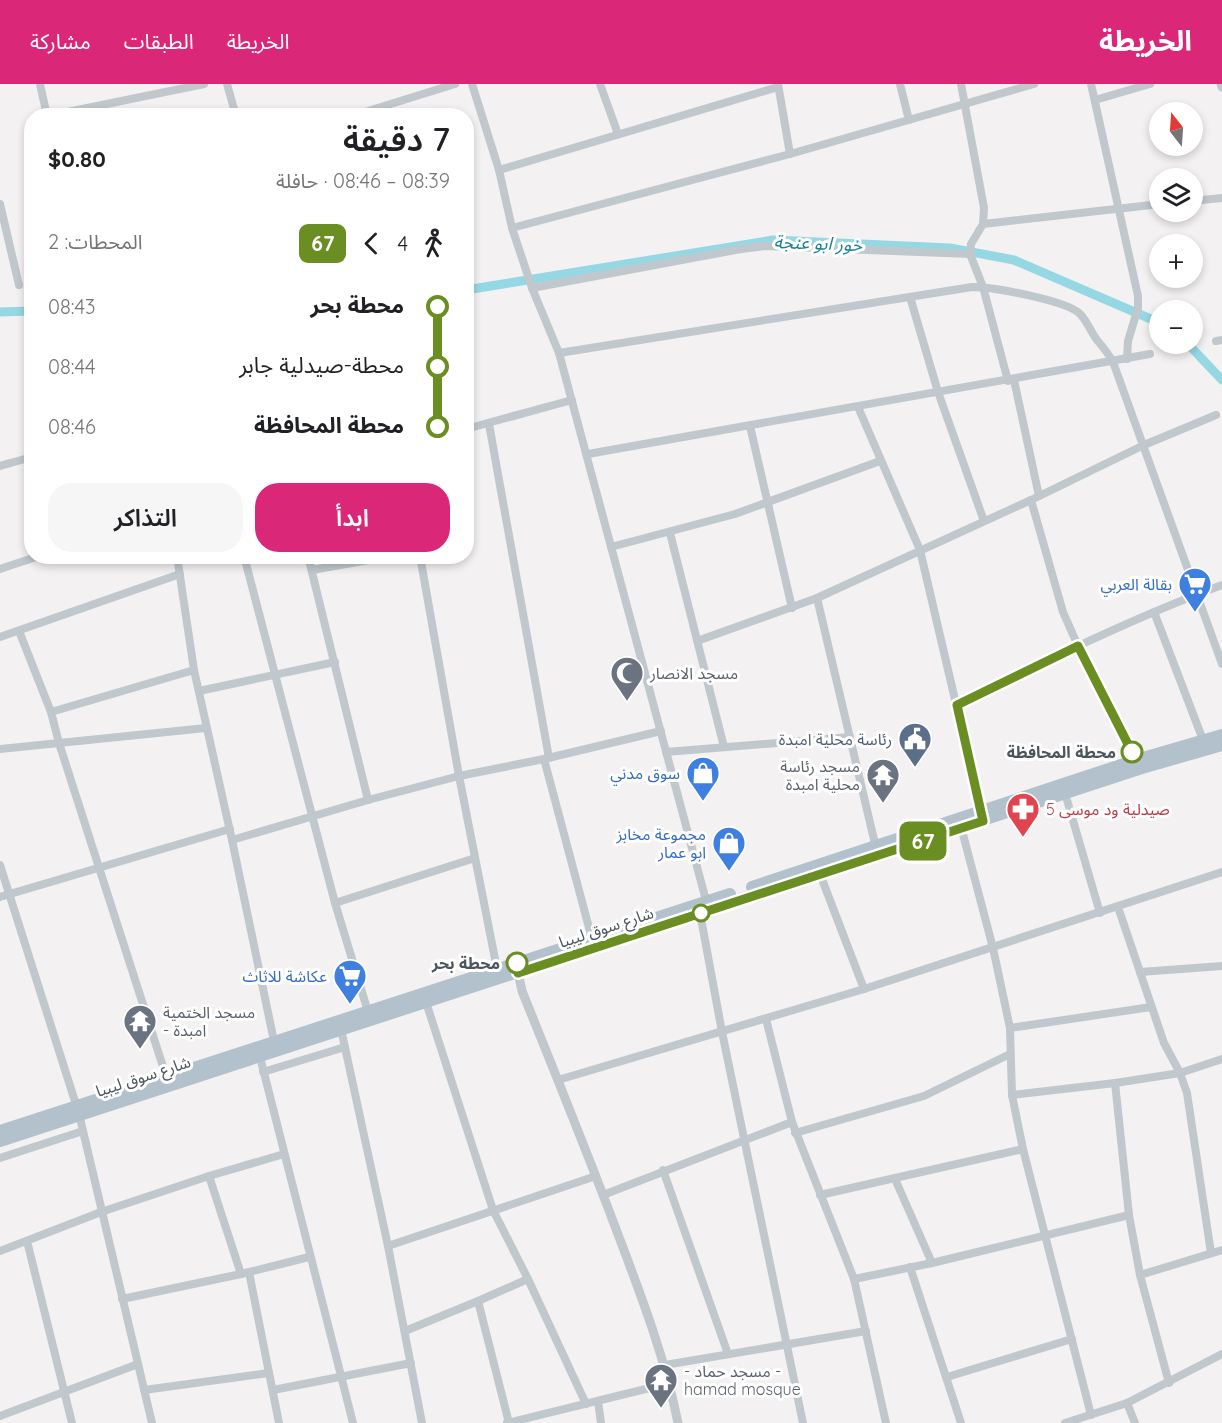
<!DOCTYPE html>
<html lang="ar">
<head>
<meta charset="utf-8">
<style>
  :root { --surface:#fff; --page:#f6f6f6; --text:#202124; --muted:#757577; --accent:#db2777 }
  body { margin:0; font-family:Quicksand,"Noto Sans Arabic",sans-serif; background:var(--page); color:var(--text); direction:rtl; height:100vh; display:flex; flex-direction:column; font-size:22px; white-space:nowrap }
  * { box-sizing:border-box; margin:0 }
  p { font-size:20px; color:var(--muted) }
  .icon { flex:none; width:33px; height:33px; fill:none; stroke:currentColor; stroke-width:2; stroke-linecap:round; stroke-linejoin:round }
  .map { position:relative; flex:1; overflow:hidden; direction:ltr }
  .details { position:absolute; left:24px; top:24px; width:450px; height:456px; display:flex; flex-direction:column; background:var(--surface); border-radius:24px; box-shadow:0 3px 9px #0003; direction:rtl }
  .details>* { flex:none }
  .badge { padding:0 12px; border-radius:9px; font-size:21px; line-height:39px }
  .needle { width:39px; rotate:343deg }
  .fabs { position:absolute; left:1149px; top:18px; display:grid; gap:12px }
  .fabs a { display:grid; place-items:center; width:54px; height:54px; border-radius:50%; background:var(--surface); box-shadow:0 3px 9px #0003; font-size:30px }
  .map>.badge { position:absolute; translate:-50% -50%; box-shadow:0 0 0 3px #fff }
  .legs { display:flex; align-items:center; gap:9px; height:66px; padding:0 24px; font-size:20px }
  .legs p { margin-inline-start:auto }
  .summary { display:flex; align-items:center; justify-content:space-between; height:102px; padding:0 24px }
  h1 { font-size:33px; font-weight:600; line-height:45px }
  .button { display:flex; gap:12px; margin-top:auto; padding:12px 24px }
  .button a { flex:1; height:69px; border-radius:24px; background:var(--accent); color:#fff; font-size:24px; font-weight:600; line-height:69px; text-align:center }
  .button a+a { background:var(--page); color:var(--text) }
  ul { padding:0 24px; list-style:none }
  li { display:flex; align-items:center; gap:21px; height:60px; font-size:22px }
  li i { display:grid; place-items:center; width:9px; height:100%; margin:0 8px; background:currentColor }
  li i::after { content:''; width:15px; height:15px; margin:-8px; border:4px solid; border-radius:50%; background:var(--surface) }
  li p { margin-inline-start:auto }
  li:first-child i { background:linear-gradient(#0000 50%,currentColor 0) }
  li:last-child i { background:linear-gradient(currentColor 50%,#0000 0) }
  header { display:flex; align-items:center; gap:36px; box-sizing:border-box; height:84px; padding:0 30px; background:var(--accent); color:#fff }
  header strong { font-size:28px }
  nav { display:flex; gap:33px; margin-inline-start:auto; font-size:21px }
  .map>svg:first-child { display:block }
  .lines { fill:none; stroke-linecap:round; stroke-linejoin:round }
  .canal { stroke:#95d8e4; stroke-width:9 }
  .minor { stroke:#c0c8ce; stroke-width:8 }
  .tertiary { stroke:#c0c8ce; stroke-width:9 }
  .primary { stroke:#b3c1cc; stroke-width:12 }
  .line-1-casing { stroke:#fff; stroke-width:14 }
  .line-1 { stroke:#6b8e23; stroke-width:9 }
  .stop-1-dot { fill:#fff; stroke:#6b8e23; stroke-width:3 }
  .labels { text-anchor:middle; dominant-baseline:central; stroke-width:6; stroke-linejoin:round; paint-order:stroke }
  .shop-label { font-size:16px; fill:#366cbe; stroke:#fff; text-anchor:end }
  .worship-label { font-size:16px; fill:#5b616d; stroke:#fff; text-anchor:start }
  .service-label { font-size:16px; fill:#4e5e75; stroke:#fff; text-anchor:end }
  .stop-label { font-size:16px; font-weight:bold; fill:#4a555c; stroke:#fff; text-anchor:end }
  .health-label { font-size:16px; fill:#be3a42; stroke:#fff; text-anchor:start }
  .street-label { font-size:16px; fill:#4a555c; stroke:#fff }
  .water-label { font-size:18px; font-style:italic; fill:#197f91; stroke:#fff }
</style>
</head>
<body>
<header>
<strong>الخريطة</strong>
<nav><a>الخريطة</a><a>الطبقات</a><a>مشاركة</a></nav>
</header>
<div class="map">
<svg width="1222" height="1339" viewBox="0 0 1222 1339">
  <rect width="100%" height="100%" fill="#f3f1f1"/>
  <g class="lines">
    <!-- canal -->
    <g class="canal">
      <polyline points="466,206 773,156 950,164 1014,176 1160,239"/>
      <polyline points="0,228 32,227"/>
      <polyline points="1188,260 1222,296"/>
    </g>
    <!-- minor -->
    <g class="minor">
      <polyline points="40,0 47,32"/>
      <polyline points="227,0 236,32"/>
      <polyline points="472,0 499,86 512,144 790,70 1034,0"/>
      <polyline points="600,0 618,50"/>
      <polyline points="778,0 790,70"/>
      <polyline points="900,0 909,36"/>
      <polyline points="961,0 984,124 983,140"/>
      <polyline points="1091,0 1138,212 1138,224 1128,257 1127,275"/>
      <polyline points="1095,16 1150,0"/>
      <polyline points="48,32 204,0"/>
      <polyline points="352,32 455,0"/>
      <polyline points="499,86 778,3"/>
      <polyline points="1192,117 1222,114"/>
      <polyline points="0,120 19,201"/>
      <polyline points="512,144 532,204 559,269 707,820"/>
      <polyline points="532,204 741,165 765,162 970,170"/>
      <polyline points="910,213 938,308 984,437"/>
      <polyline points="1216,257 1222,256"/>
      <path d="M559,269L972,203C993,203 1064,216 1079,229C1087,236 1090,247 1097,256C1103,263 1108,269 1113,278L1222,580"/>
      <polyline points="1014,296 1039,412"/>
      <polyline points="1008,297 983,203 970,170 971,160 983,140 1160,120"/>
      <polyline points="858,323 920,466 982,731"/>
      <polyline points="466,331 471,344"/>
      <polyline points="489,340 549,674"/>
      <polyline points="750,342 792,524"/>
      <polyline points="466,345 572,316"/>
      <polyline points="588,370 1150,270"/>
      <polyline points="0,382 32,373"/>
      <polyline points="1031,416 1063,528 1078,562 1136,676"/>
      <polyline points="670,449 724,663"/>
      <polyline points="611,463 735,430 880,377"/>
      <polyline points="177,472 194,586 232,756 275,962"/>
      <polyline points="244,472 335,819 369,931"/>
      <polyline points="308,472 368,716"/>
      <polyline points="420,472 459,692 497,885"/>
      <polyline points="0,485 39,472"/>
      <polyline points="312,486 391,472"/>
      <polyline points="817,514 876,764"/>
      <polyline points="1154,528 1203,656"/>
      <polyline points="19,547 51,628 59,659 166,992"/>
      <polyline points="0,553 180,490"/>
      <polyline points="697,557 817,514 1031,416 1144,361 1216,331"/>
      <polyline points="199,607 335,578"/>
      <path d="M957,621C1044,578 1130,535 1222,501"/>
      <polyline points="51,628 194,586"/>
      <polyline points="0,665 206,644"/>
      <polyline points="666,668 850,653"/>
      <polyline points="544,675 592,855"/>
      <polyline points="1065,709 1100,829"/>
      <polyline points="960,739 993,864 1010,944 1012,1011 1023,1065 1091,1331"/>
      <polyline points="232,756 368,716 459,692 544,675 661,647"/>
      <polyline points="0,781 79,1030 152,1339"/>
      <polyline points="820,790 864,905"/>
      <polyline points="0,813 230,745"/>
      <polyline points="335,819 475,774"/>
      <polyline points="1118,823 1164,959 1180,989 1187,1009 1211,1169"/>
      <polyline points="700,829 722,948 803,1339"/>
      <polyline points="1140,888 1222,882"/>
      <polyline points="426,918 493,1126 528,1195 586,1320"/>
      <polyline points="766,935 792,1038 854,1195 886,1339"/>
      <polyline points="1010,944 1151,923"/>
      <polyline points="341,945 388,1162 422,1339"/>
      <polyline points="260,973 353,1339"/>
      <polyline points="263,988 345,963"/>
      <polyline points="558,996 864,905 1222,788"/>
      <polyline points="1115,999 1129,1131 1140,1191 1169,1299"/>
      <polyline points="1012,1011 1115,999 1180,989 1222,975"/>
      <polyline points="795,1049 924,1012 1010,970"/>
      <polyline points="0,1074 83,1047"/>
      <polyline points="663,1086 728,1270"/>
      <polyline points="209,1092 241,1190"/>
      <polyline points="895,1095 932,1179"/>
      <polyline points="603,1111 792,1038"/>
      <polyline points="820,1111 1023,1065"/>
      <polyline points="27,1157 72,1339"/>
      <polyline points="388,1162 596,1092"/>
      <polyline points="0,1167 101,1128 209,1092 284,1070"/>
      <polyline points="910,1183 961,1339"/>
      <polyline points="249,1188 279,1339"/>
      <polyline points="1140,1191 1222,1166"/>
      <polyline points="854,1195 932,1179 1129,1131"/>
      <polyline points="122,1215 241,1190 309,1173"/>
      <polyline points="478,1217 509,1339"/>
      <polyline points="405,1247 478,1217 528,1195"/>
      <polyline points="665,1281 866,1247"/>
      <polyline points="947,1293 1072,1255"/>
      <polyline points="144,1306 269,1289"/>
      <polyline points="273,1306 411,1279"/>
      <polyline points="598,1317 601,1339"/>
      <polyline points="1127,1319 1135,1339"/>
      <polyline points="0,1332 138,1280"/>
      <polyline points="507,1339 670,1299"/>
      <polyline points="1065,1339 1127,1319 1222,1270"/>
    </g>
    <!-- tertiary -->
    <g class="tertiary">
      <polyline points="1221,0 1222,3"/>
      <path d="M517,884L522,907C555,989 588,1070 619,1153C642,1214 665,1274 678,1339"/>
    </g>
    <!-- primary -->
    <g class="primary">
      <polyline points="752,803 1136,676 1222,651"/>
      <polyline points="0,1047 730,810"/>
      <polyline points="0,1057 1142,684 1222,661"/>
    </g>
  </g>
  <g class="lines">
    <!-- line-1 casing -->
    <g class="line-1-casing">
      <polyline id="line-1" points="517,879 518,889 983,737 957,621 1078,562 1132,668"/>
    </g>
    <!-- line-1 -->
    <use href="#line-1" class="line-1"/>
  </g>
  <!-- icons -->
  <defs>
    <g id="supermarket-pin" transform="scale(1.725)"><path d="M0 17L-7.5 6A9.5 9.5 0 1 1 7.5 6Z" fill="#3f7fe0" stroke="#fff"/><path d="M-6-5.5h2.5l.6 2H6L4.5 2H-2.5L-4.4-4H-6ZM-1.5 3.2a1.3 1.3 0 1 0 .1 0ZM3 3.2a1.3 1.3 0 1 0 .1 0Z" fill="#fff"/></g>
    <g id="mosque-pin" transform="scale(1.725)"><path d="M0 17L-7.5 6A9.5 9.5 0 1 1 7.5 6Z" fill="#6b7280" stroke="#fff"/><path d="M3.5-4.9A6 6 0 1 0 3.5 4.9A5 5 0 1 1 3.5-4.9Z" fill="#fff"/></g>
    <g id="civic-pin" transform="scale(1.725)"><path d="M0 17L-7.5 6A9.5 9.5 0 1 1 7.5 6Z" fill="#5c6f8a" stroke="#fff"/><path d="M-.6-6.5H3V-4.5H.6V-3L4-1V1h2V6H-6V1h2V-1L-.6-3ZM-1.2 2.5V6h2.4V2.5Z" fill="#fff"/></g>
    <g id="shop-pin" transform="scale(1.725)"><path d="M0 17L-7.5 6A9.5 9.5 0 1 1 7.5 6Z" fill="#3f7fe0" stroke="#fff"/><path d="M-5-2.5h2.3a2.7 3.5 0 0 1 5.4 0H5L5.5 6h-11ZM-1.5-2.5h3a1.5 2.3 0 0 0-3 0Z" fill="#fff"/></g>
    <g id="temple-pin" transform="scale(1.725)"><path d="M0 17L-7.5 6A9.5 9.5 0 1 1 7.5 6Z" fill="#6b7280" stroke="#fff"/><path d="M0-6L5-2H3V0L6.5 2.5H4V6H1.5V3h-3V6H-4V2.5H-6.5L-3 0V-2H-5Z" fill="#fff"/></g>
    <g id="pharmacy-pin" transform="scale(1.725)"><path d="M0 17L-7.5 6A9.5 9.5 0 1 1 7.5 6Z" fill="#e0444e" stroke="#fff"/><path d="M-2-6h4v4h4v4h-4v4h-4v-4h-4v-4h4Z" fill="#fff"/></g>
  </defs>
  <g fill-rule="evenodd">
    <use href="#supermarket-pin" x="1195" y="500"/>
    <use href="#mosque-pin" x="627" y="589"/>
    <use href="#civic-pin" x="915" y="655"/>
    <use href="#shop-pin" x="703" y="689"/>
    <use href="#temple-pin" x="883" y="691"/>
    <use href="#pharmacy-pin" x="1023" y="725"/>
    <use href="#shop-pin" x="729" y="759"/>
    <use href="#supermarket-pin" x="350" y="892"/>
    <use href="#temple-pin" x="140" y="937"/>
    <use href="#temple-pin" x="661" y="1296"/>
  </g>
  <!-- markers -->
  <g class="stop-1-dot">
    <circle cx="1132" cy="668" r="10"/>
    <circle cx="701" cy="829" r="8"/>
    <circle cx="517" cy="879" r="10"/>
  </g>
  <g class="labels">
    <!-- shop labels -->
    <g class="shop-label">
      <text x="1172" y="500">بقالة العربي</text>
      <text x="680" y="689">سوق مدني</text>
      <text x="706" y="750">مجموعة مخابز<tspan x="706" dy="18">ابو عمار</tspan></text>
      <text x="327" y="892">عكاشة للاثاث</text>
    </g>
    <!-- worship labels -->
    <g class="worship-label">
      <text x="650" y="589">مسجد الانصار</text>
      <text x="860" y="682" text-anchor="end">مسجد رئاسة<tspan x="860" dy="18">محلية امبدة</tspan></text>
      <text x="163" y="928">مسجد الختمية<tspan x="163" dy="18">- امبدة</tspan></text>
      <text x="684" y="1287">- مسجد حماد -<tspan x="684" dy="18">hamad mosque</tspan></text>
    </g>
    <!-- service labels -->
    <g class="service-label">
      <text x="892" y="655">رئاسة محلية امبدة</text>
    </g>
    <!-- stop labels -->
    <g class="stop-label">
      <text x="1116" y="668">محطة المحافظة</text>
      <text x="500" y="879">محطة بحر</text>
    </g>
    <!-- health labels -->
    <g class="health-label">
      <text x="1046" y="725">صيدلية ود موسى 5</text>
    </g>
    <!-- street labels -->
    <g class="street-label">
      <text transform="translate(606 843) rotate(-18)">شارع سوق ليبيا</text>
      <text transform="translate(143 992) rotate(-18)">شارع سوق ليبيا</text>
    </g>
    <!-- water labels -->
    <g class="water-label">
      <text transform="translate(818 159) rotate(2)">خور ابو عنجة</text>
    </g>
  </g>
</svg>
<div class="fabs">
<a><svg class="needle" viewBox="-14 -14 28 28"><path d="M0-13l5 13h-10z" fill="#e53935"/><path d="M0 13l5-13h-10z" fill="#757577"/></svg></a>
<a><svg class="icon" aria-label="layers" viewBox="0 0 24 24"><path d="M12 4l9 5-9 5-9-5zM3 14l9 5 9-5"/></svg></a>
<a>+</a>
<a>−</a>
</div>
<b class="badge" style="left:923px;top:757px;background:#6b8e23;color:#fff">67</b>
<section class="details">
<div class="summary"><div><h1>7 دقيقة</h1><p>08:39 – 08:46 · حافلة</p></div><b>$0.80</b></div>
<div class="legs"><svg class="icon" aria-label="walk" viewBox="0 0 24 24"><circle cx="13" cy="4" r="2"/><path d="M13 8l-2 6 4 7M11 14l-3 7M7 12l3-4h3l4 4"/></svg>4<svg class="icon" aria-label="back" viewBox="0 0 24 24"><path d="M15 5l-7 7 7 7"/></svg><b class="badge" style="background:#6b8e23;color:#fff">67</b><p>المحطات: 2</p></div>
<ul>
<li><i style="color:#6b8e23"></i><b>محطة بحر</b><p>08:43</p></li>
<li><i style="color:#6b8e23"></i><span>محطة-صيدلية جابر</span><p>08:44</p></li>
<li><i style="color:#6b8e23"></i><b>محطة المحافظة</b><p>08:46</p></li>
</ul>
<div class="button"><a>ابدأ</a><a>التذاكر</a></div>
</section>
</div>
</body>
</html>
